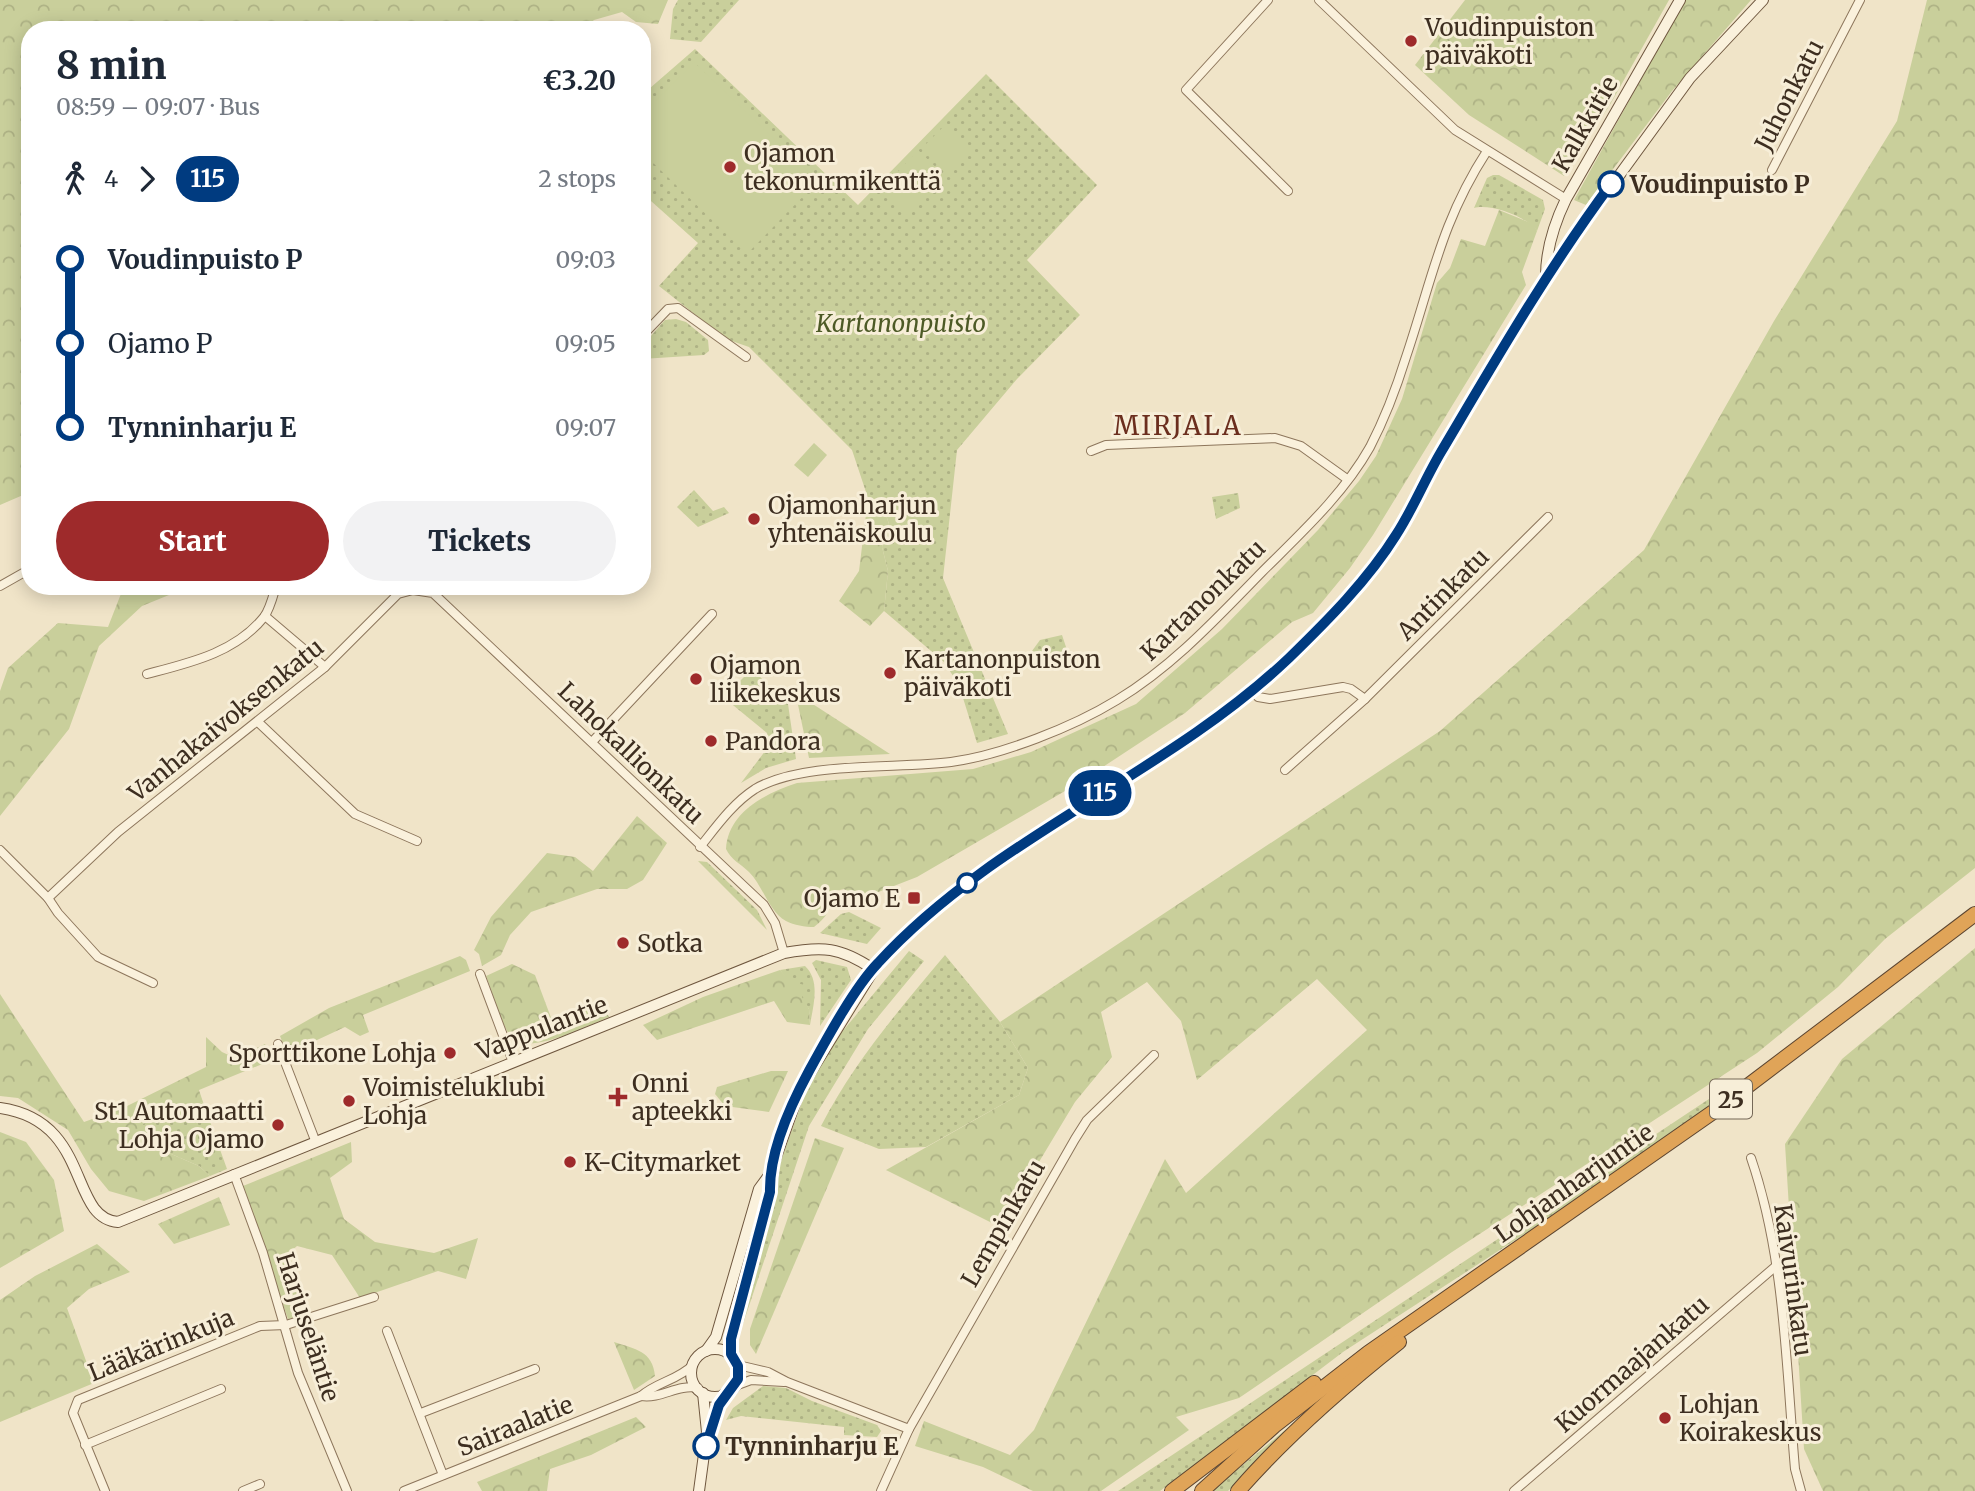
<!DOCTYPE html>
<html lang="en">
<head>
<meta charset="utf-8">
<style>
  :root { --surface:#fff; --page:#f2f2f3; --text:#1f2937; --muted:#747a83; --accent:#9e2a2b }
  body { margin:0; font-family:Merriweather,serif; background:var(--page); color:var(--text); height:100vh; display:flex; flex-direction:column; font-size:26px; white-space:nowrap }
  * { box-sizing:border-box; margin:0 }
  p { font-size:23px; color:var(--muted) }
  .icon { flex:none; width:38px; height:38px; fill:none; stroke:currentColor; stroke-width:2; stroke-linecap:round; stroke-linejoin:round }
  .map { position:relative; flex:1; overflow:hidden }
  .panel { position:absolute; left:21px; top:21px; width:630px; height:574px; display:flex; flex-direction:column; background:var(--surface); border-radius:28px; box-shadow:0 4px 18px #0003 }
  .panel>* { flex:none }
  .badge { padding:0 14px; border-radius:23px; font-size:24px; line-height:46px }
  .map>.badge { position:absolute; translate:-50% -50%; box-shadow:0 0 0 4px #fff }
  .legs { display:flex; align-items:center; gap:10px; height:77px; padding:0 35px; font-size:23px }
  .legs p { margin-inline-start:auto }
  .overview { display:flex; align-items:center; justify-content:space-between; height:119px; padding:0 35px }
  h1 { font-size:38px; font-weight:800; line-height:52px }
  .cta { display:flex; gap:14px; margin-top:auto; padding:14px 35px }
  .cta a { flex:1; height:80px; border-radius:42px; background:var(--accent); color:#fff; font-size:28px; font-weight:800; line-height:80px; text-align:center }
  .cta a+a { background:var(--page); color:var(--text) }
  ul { padding:0 35px; list-style:none }
  li { display:flex; align-items:center; gap:24px; height:84px; font-size:26px }
  li i { display:grid; place-items:center; width:10px; height:100%; margin:0 9px; background:currentColor }
  li i::after { content:''; width:18px; height:18px; margin:-9px; border:5px solid; border-radius:50%; background:var(--surface) }
  li p { margin-inline-start:auto }
  li:first-child i { background:linear-gradient(#0000 50%,currentColor 0) }
  li:last-child i { background:linear-gradient(currentColor 50%,#0000 0) }
  .map>svg:first-child { display:block }
  .green { fill:url(#green-dots) }
  .forest { fill:url(#forest-crowns) }
  .pitch { fill:#c9cf9b }
  .lines { fill:none; stroke-linecap:round; stroke-linejoin:round }
  .street-casing { stroke:#8d765c; stroke-width:10 }
  .secondary-casing { stroke:#6f573f; stroke-width:12 }
  .highway-casing { stroke:#5b4430; stroke-width:16 }
  .street { stroke:#faf1dc; stroke-width:8 }
  .secondary { stroke:#faf1dc; stroke-width:10 }
  .highway { stroke:#e0a458; stroke-width:14 }
  .line-1-casing { stroke:#fff; stroke-width:16 }
  .line-1 { stroke:#003b80; stroke-width:10 }
  .poi-dot { fill:#9e2a2b; stroke:#f7eed8; stroke-width:2.5 }
  .stop-1-dot { fill:#fff; stroke:#003b80; stroke-width:3.5 }
  .labels { text-anchor:middle; dominant-baseline:central; stroke-width:6; stroke-linejoin:round; paint-order:stroke }
  .shield { fill:#f7eed8; stroke:#756857; stroke-width:2 }
  .shield-label { font-size:23px; font-weight:bold; fill:#3d2e20 }
  .poi-label { font-size:24px; fill:#3d2e20; stroke:#f7eed8; text-anchor:start }
  .street-label { font-size:24px; fill:#3d2e20; stroke:#f7eed8 }
  .stop-label { font-size:24px; font-weight:bold; fill:#3d2e20; stroke:#f7eed8; text-anchor:start }
  .park-label { font-size:24px; font-style:italic; fill:#4d5a26; stroke:#f7eed8 }
  .neighbourhood-label { font-size:26px; letter-spacing:2px; fill:#6b2e1e; stroke:#f7eed8 }
</style>
</head>
<body>
<div class="map">
<svg width="1975" height="1491" viewBox="0 0 1975 1491">
  <defs>
    <pattern id="green-dots" width="8" height="8" patternUnits="userSpaceOnUse" patternTransform="scale(1.75)"><rect width="8" height="8" fill="#c9cf9b"/><path d="M2 2h.1M6 6h.1" fill="none" stroke="#aeb285" stroke-width="1.8" stroke-linecap="round"/></pattern>
    <pattern id="forest-crowns" width="20" height="18" patternUnits="userSpaceOnUse" patternTransform="scale(1.75)"><rect width="20" height="18" fill="#c9cf9b"/><path d="M2 6a3 3 0 1 1 6 0M12 15a3 3 0 1 1 6 0" fill="none" stroke="#aeb285"/></pattern>
  </defs>
  <rect width="100%" height="100%" fill="#f0e4c8"/>
  <!-- green -->
  <g class="green">
    <polygon points="678,0 739,0 701,42 670,39 673,9"/>
    <polygon points="695,49 858,205 986,74 1097,185 1027,260 1080,315 1017,379 957,450 943,578 1008,734 977,743 959,685 944,662 884,611 888,571 882,547 889,524 883,506 868,498 852,450 749,347 726,339 659,286 698,243 642,193 642,95"/>
    <path d="M1493,175H1499L1543,200L1545,209L1537,231C1528,217 1490,203 1474,208L1487,178Z"/>
    <polygon points="676,319 686,322 708,340 709,351 704,355 642,359 642,346 665,320"/>
    <polygon points="694,490 713,511 724,507 729,513 698,527 677,507"/>
    <polygon points="1238,493 1240,508 1216,519 1212,497"/>
    <polygon points="1062,635 1068,653 1043,657 1032,651 1040,640"/>
    <polygon points="752,669 788,704 796,759 766,768 741,783 769,746 767,733 728,701 728,693"/>
    <polygon points="698,861 707,862 757,910 767,930"/>
    <polygon points="849,912 881,928 867,944 820,933 841,914"/>
    <polygon points="909,951 924,961 868,1029 809,1126 743,1324 739,1328 776,1198 778,1169 806,1091 837,1038"/>
    <path d="M945,955L1000,1022L1028,1068L1019,1095L926,1147L879,1149L821,1126C854,1062 899,1010 945,955Z"/>
    <polygon points="816,960 847,967 851,980 820,1026 821,980 812,963"/>
    <path d="M805,966C821,981 813,1006 810,1025L809,1009L780,970Z"/>
    <polygon points="1721,1091 1726,1094 1526,1233 1343,1352 1160,1491 1118,1491"/>
    <polygon points="203,1102 227,1169 210,1176 199,1166 148,1144 142,1124"/>
    <polygon points="763,1386 786,1388 812,1401 877,1425 881,1431 877,1437 844,1435 844,1427 741,1416 726,1420 733,1408"/>
    <polygon points="1301,1417 1228,1491 1212,1491 1221,1483"/>
  </g>
  <!-- forest -->
  <g class="forest">
    <polygon points="0,0 668,0 658,24 636,22 622,12 594,20 582,30 30,30 30,492 0,505"/>
    <polygon points="1465,0 1669,0 1611,103 1564,176 1469,115 1415,65"/>
    <polygon points="1685,0 1751,0 1672,91 1586,205 1574,200"/>
    <polygon points="1927,0 1975,0 1975,868 1885,939 1838,987 1757,1053 1452,1252 1239,1398 1176,1417 1189,1430 1101,1491 1033,1491 983,1467 915,1446 924,1421 1010,1455 1034,1430 1165,1159 1186,1193 1367,1030 1317,979 1197,1080 1181,1021 1147,982 1101,1012 1112,1057 1075,1102 1000,1227 886,1170 1019,1095 1028,1068 1000,1022 1440,731 1644,550 1774,321 1897,121"/>
    <path d="M1499,210L1533,224L1537,231L1522,272L1526,285L1373,535L1350,568L1313,613L1292,622L1185,713L1077,784L917,877L863,898L853,896L844,889L832,892C833,908 827,917 814,927C805,927 794,925 786,921C769,912 763,886 749,872C741,864 731,860 726,849C728,812 766,793 797,783L973,769L1031,752L1136,704L1222,629L1318,530L1359,481L1376,456L1402,399L1437,283L1450,268L1461,239L1485,246Z"/>
    <polygon points="868,498 883,506 889,524 882,547 888,571 884,611 870,626 839,601 859,571"/>
    <polygon points="124,586 191,586 142,606 99,646 69,729 0,816 0,691 8,668 58,623 108,627"/>
    <polygon points="796,695 805,699 890,754 809,758"/>
    <polygon points="637,816 667,843 643,880 627,889 597,889 531,912 510,935 501,955 482,966 479,954 474,950 491,917 547,853 575,857 593,871"/>
    <polygon points="1975,948 1975,1491 1823,1491 1804,1449 1785,1144 1842,1059"/>
    <polygon points="460,956 466,960 470,971 363,1015 369,1032 360,1036 345,1027 287,1054 280,1036 329,1008"/>
    <path d="M512,964L535,975L553,1023L602,1004L609,1017C589,1025 527,1057 511,1037C501,1025 492,991 486,976Z"/>
    <polygon points="780,970 789,980 807,986 802,997 809,1009 810,1025 787,1022 774,1001 657,1040 643,1025 703,997"/>
    <polygon points="0,994 84,1122 123,1108 206,1067 206,1037 222,1052 235,1058 265,1044 272,1060 199,1090 203,1102 143,1124 148,1144 199,1166 210,1176 144,1201 109,1191 91,1169 68,1130 18,1098 0,1096"/>
    <polygon points="771,1071 788,1071 769,1112 725,1106 715,1094 717,1087"/>
    <polygon points="0,1132 26,1142 54,1180 64,1231 0,1268"/>
    <polygon points="815,1138 844,1148 756,1354 750,1345 750,1329"/>
    <polygon points="351,1142 352,1162 330,1178 344,1219 375,1242 434,1253 478,1238 466,1279 438,1271 360,1298 332,1255 297,1246 289,1253 306,1315 288,1319 243,1186"/>
    <polygon points="219,1197 230,1225 174,1244 158,1224"/>
    <polygon points="97,1244 130,1272 89,1289 67,1308 94,1383 0,1422 0,1300 35,1276"/>
    <path d="M614,1342C635,1349 653,1351 655,1376L634,1390Z"/>
    <polygon points="636,1417 646,1427 591,1455 550,1469 547,1491 482,1491 477,1482"/>
  </g>
  <!-- pitch -->
  <g class="pitch">
    <polygon points="694,62 818,181 747,254 642,152 642,115"/>
    <polygon points="943,127 970,154 949,175 922,148"/>
    <polygon points="918,150 944,175 906,215 880,191"/>
    <polygon points="814,443 827,455 808,477 794,465"/>
  </g>
  <g class="lines">
    <!-- street casing -->
    <g class="street-casing">
      <g id="street">
        <polyline points="1268,0 1186,90 1288,191"/>
        <polyline points="1319,0 1455,130 1566,199"/>
        <polyline points="1772,170 1860,0"/>
        <polyline points="642,336 668,309 678,308 746,357"/>
        <polyline points="1091,451 1106,445 1275,438 1301,446 1347,479"/>
        <polyline points="0,586 30,569"/>
        <polyline points="265,616 325,667"/>
        <path d="M147,674C189,663 235,653 264,617C270,609 273,596 276,586"/>
        <polyline points="1251,690 1258,697 1270,699 1343,687 1351,689 1365,699"/>
        <polyline points="258,722 355,814 417,841"/>
        <polyline points="592,742 712,614"/>
        <polyline points="1285,770 1365,699 1548,517"/>
        <path d="M700,847C716,827 733,803 755,789C802,761 896,769 951,762C1002,755 1073,727 1117,700C1173,666 1216,619 1262,572C1300,534 1343,495 1370,447C1384,420 1397,386 1406,357C1432,280 1441,222 1487,151"/>
        <polyline points="0,850 48,898 58,913 98,957 153,983"/>
        <polyline points="48,898 118,832 325,667 398,594 413,590 433,593 764,905 775,923 784,953"/>
        <polyline points="480,974 513,1062"/>
        <polyline points="278,1044 315,1140"/>
        <path d="M1751,1158C1785,1257 1786,1366 1795,1469L1801,1491"/>
        <polyline points="234,1174 263,1253 298,1373 347,1491"/>
        <polyline points="387,1331 443,1475"/>
        <polyline points="738,1365 768,1372 787,1382 909,1429"/>
        <polyline points="735,1386 751,1380 784,1382"/>
        <path d="M641,1396C662,1399 677,1384 698,1388"/>
        <polyline points="421,1413 535,1369"/>
        <polyline points="85,1445 221,1389"/>
        <polyline points="105,1491 73,1413 78,1400 260,1326 286,1325 374,1297"/>
        <polyline points="243,1491 260,1484"/>
        <path d="M404,1491L641,1396C657,1382 678,1380 693,1365"/>
        <polyline points="881,1491 909,1429 1075,1139 1087,1120 1154,1055"/>
        <polyline points="1514,1491 1776,1266"/>
      </g>
    </g>
    <!-- secondary casing -->
    <g class="secondary-casing">
      <g id="secondary">
        <path d="M1546,276C1546,248 1554,224 1566,199L1680,0"/>
        <path d="M0,1108C92,1121 68,1218 118,1222L784,953C823,946 840,947 873,969"/>
        <circle cx="715" cy="1373" r="24"/>
        <polyline points="706,1351 716,1337 759,1189 770,1174 800,1089 879,961 948,897 1058,820 1208,725 1289,658 1357,586 1395,537 1440,455 1546,276 1690,78 1763,0"/>
        <polyline points="731,1354 731,1339 770,1192 770,1174"/>
        <polyline points="707,1432 724,1394"/>
        <polyline points="699,1491 707,1432 703,1393"/>
      </g>
    </g>
    <!-- highway casing -->
    <g class="highway-casing">
      <g id="highway">
        <polyline points="1172,1491 1314,1383"/>
        <polyline points="1202,1491 1274,1426 1368,1353 1716,1110 1975,914"/>
        <path d="M1238,1491C1287,1435 1341,1388 1399,1342"/>
      </g>
    </g>
    <!-- street -->
    <use href="#street" class="street"/>
    <!-- secondary -->
    <use href="#secondary" class="secondary"/>
    <!-- highway -->
    <use href="#highway" class="highway"/>
  </g>
  <g class="lines">
    <!-- line-1 casing -->
    <g class="line-1-casing">
      <path id="line-1" d="M706,1446L719,1405L738,1379V1366L731,1354V1339L770,1192C769,1152 790,1106 809,1071C826,1040 854,988 878,963C995,835 1165,776 1289,658C1327,621 1368,580 1396,535C1413,509 1425,479 1441,452C1495,361 1548,269 1611,184"/>
    </g>
    <!-- line-1 -->
    <use href="#line-1" class="line-1"/>
  </g>
  <!-- markers -->
  <g class="poi-dot">
    <circle cx="1411" cy="41" r="7"/>
    <circle cx="730" cy="167" r="7"/>
    <circle cx="754" cy="519" r="7"/>
    <circle cx="890" cy="673" r="7"/>
    <circle cx="696" cy="679" r="7"/>
    <circle cx="711" cy="741" r="7"/>
    <rect x="907" y="891" width="14" height="14" rx="3.5"/>
    <circle cx="623" cy="943" r="7"/>
    <circle cx="450" cy="1053" r="7"/>
    <path d="M614.5 1086.5h7v7h7v7h-7v7h-7v-7h-7v-7h7z"/>
    <circle cx="349" cy="1101" r="7"/>
    <circle cx="278" cy="1125" r="7"/>
    <circle cx="570" cy="1162" r="7"/>
    <circle cx="1665" cy="1418" r="7"/>
  </g>
  <g class="stop-1-dot">
    <circle cx="1611" cy="184" r="12"/>
    <circle cx="967" cy="883" r="9"/>
    <circle cx="706" cy="1446" r="12"/>
  </g>
  <g class="labels">
    <!-- shield labels -->
    <rect class="shield" x="1710" y="1079.5" width="42" height="39" rx="5"/>
    <g class="shield-label">
      <text x="1731" y="1099">25</text>
    </g>
    <!-- poi labels -->
    <g class="poi-label">
      <text x="1425" y="27">Voudinpuiston<tspan x="1425" dy="28">päiväkoti</tspan></text>
      <text x="744" y="153">Ojamon<tspan x="744" dy="28">tekonurmikenttä</tspan></text>
      <text x="768" y="505">Ojamonharjun<tspan x="768" dy="28">yhtenäiskoulu</tspan></text>
      <text x="904" y="659">Kartanonpuiston<tspan x="904" dy="28">päiväkoti</tspan></text>
      <text x="710" y="665">Ojamon<tspan x="710" dy="28">liikekeskus</tspan></text>
      <text x="725" y="741">Pandora</text>
      <text x="900" y="898" text-anchor="end">Ojamo E</text>
      <text x="637" y="943">Sotka</text>
      <text x="436" y="1053" text-anchor="end">Sporttikone Lohja</text>
      <text x="632" y="1083">Onni<tspan x="632" dy="28">apteekki</tspan></text>
      <text x="363" y="1087">Voimisteluklubi<tspan x="363" dy="28">Lohja</tspan></text>
      <text x="264" y="1111" text-anchor="end">St1 Automaatti<tspan x="264" dy="28">Lohja Ojamo</tspan></text>
      <text x="584" y="1162">K-Citymarket</text>
      <text x="1679" y="1404">Lohjan<tspan x="1679" dy="28">Koirakeskus</tspan></text>
    </g>
    <!-- street labels -->
    <g class="street-label">
      <text transform="translate(1789 95) rotate(-63)">Juhonkatu</text>
      <text transform="translate(1585 124) rotate(-60)">Kalkkitie</text>
      <text transform="translate(1443 594) rotate(-45)">Antinkatu</text>
      <text transform="translate(1203 600) rotate(-44)">Kartanonkatu</text>
      <text transform="translate(226 720) rotate(-39)">Vanhakaivoksenkatu</text>
      <text transform="translate(631 753) rotate(44)">Lahokallionkatu</text>
      <text transform="translate(542 1028) rotate(-21)">Vappulantie</text>
      <text transform="translate(1574 1183) rotate(-35)">Lohjanharjuntie</text>
      <text transform="translate(1003 1223) rotate(-60)">Lempinkatu</text>
      <text transform="translate(1793 1280) rotate(82)">Kaivurinkatu</text>
      <text transform="translate(308 1327) rotate(72)">Harjuseläntie</text>
      <text transform="translate(161 1345) rotate(-22)">Lääkärinkuja</text>
      <text transform="translate(1632 1364) rotate(-41)">Kuormaajankatu</text>
      <text transform="translate(515 1426) rotate(-22)">Sairaalatie</text>
    </g>
    <!-- stop labels -->
    <g class="stop-label">
      <text x="1630" y="184">Voudinpuisto P</text>
      <text x="725" y="1446">Tynninharju E</text>
    </g>
    <!-- park labels -->
    <g class="park-label">
      <text x="901" y="323">Kartanonpuisto</text>
    </g>
    <!-- neighbourhood labels -->
    <g class="neighbourhood-label">
      <text x="1178" y="425">MIRJALA</text>
    </g>
  </g>
</svg>
<b class="badge" style="left:1100px;top:793px;background:#003b80;color:#fff">115</b>
<section class="panel">
<div class="overview"><div><h1>8 min</h1><p>08:59 – 09:07 · Bus</p></div><b>€3.20</b></div>
<div class="legs"><svg class="icon" aria-label="walk" viewBox="0 0 24 24"><circle cx="13" cy="4" r="2"/><path d="M13 8l-2 6 4 7M11 14l-3 7M7 12l3-4h3l4 4"/></svg>4<svg class="icon" aria-label="forward" viewBox="0 0 24 24"><path d="M9 5l7 7-7 7"/></svg><b class="badge" style="background:#003b80;color:#fff">115</b><p>2 stops</p></div>
<ul>
<li><i style="color:#003b80"></i><b>Voudinpuisto P</b><p>09:03</p></li>
<li><i style="color:#003b80"></i><span>Ojamo P</span><p>09:05</p></li>
<li><i style="color:#003b80"></i><b>Tynninharju E</b><p>09:07</p></li>
</ul>
<div class="cta"><a>Start</a><a>Tickets</a></div>
</section>
</div>
</body>
</html>
